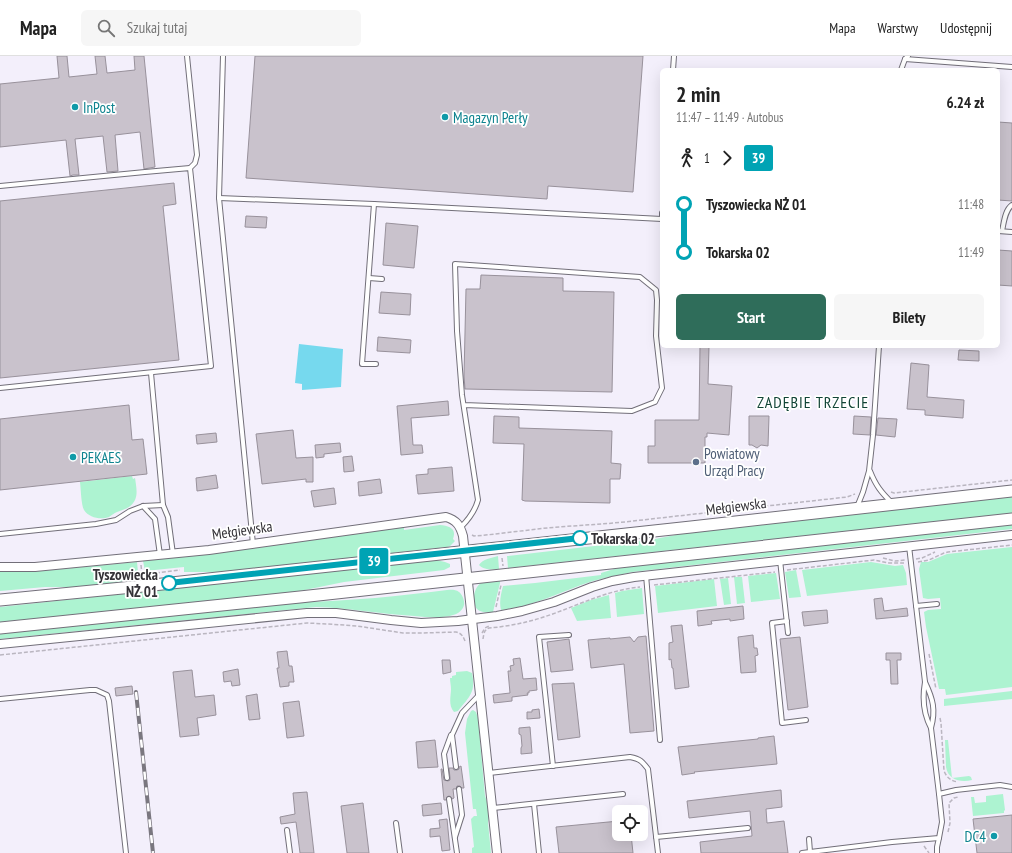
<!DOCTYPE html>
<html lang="pl">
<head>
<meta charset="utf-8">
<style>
  :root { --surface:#fff; --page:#f6f6f6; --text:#222; --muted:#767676; --line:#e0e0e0; --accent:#2f6d5a }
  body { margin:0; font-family:"PT Sans Narrow",sans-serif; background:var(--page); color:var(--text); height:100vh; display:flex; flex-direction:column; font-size:15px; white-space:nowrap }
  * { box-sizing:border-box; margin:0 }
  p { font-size:13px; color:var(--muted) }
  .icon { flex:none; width:22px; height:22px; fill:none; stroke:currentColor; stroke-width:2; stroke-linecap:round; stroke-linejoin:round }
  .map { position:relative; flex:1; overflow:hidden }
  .side { position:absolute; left:660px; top:12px; width:340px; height:280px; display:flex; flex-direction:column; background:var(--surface); border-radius:6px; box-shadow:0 4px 16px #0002 }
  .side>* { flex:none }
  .badge { padding:0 8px; border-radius:3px; font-size:14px; line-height:26px }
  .tools { position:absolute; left:612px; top:749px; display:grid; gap:8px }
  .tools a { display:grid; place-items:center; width:36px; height:36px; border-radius:6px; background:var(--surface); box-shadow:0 4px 16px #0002; font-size:20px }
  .map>.badge { position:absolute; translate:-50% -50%; box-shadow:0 0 0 2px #fff }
  .legs { display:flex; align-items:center; gap:6px; height:44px; padding:0 16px; font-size:13px }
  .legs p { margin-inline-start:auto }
  .head { display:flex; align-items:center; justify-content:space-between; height:68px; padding:0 16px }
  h1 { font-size:22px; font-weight:800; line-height:30px }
  .cta { display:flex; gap:8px; margin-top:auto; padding:8px 16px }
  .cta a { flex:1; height:46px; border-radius:6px; background:var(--accent); color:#fff; font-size:16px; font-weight:800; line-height:46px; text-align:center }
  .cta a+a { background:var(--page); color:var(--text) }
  ul { padding:0 16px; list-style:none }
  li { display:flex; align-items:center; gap:14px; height:48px; font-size:15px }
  li i { display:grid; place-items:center; width:6px; height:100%; margin:0 5px; background:currentColor }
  li i::after { content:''; width:10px; height:10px; margin:-5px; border:3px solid; border-radius:50%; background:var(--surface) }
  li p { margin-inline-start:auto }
  li:first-child i { background:linear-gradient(#0000 50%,currentColor 0) }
  li:last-child i { background:linear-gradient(currentColor 50%,#0000 0) }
  header { display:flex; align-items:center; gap:24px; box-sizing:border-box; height:56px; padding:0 20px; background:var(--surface); border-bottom:1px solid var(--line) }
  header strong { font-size:19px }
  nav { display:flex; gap:22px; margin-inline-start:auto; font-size:14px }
  .search { width:280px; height:36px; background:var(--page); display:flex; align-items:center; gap:10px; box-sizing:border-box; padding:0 14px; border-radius:6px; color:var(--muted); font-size:15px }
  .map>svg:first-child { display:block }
  .green { fill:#adf3d1 }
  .water { fill:#76d9ee }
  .building { fill:#c9c2cc; stroke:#98919b }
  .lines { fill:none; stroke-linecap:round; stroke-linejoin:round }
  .service-casing { stroke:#726f79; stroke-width:6 }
  .minor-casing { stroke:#726f79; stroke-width:10 }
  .secondary-casing { stroke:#726f79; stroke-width:13 }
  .path { stroke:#bab6c0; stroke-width:1.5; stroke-dasharray:4 2; stroke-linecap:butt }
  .service { stroke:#fff; stroke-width:4 }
  .minor { stroke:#fff; stroke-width:8 }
  .secondary { stroke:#fff; stroke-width:11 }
  .rail-casing { stroke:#7a777f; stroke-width:4 }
  .rail { stroke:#fff; stroke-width:2.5; stroke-dasharray:8; stroke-linecap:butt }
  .line-1-casing { stroke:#fff; stroke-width:9 }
  .line-1 { stroke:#00a3b4; stroke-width:6 }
  .culture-dot { fill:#0f9aa8; stroke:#fff; stroke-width:1.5 }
  .service-dot { fill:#5c6f8a; stroke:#fff; stroke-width:1.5 }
  .stop-1-dot { fill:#fff; stroke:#00a3b4; stroke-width:2 }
  .labels { text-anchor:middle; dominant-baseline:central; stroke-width:3.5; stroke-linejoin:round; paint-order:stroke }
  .culture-label { font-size:15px; fill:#0d838f; stroke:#fff; text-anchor:start }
  .service-label { font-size:15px; fill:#4e5e75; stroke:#fff; text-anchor:start }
  .street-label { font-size:15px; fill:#343237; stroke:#fff }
  .stop-label { font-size:15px; font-weight:bold; fill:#343237; stroke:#fff; text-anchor:start }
  .neighbourhood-label { font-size:16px; letter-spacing:1px; fill:#114436; stroke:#fff }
</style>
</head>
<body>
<header>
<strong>Mapa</strong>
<div class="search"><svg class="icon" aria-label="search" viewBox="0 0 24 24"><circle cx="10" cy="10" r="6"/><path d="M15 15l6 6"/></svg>Szukaj tutaj</div>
<nav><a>Mapa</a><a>Warstwy</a><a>Udostępnij</a></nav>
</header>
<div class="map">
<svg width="1012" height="797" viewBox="0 0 1012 797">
  <rect width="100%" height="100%" fill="#f3effb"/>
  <!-- green -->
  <g class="green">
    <path d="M132,420L133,423L135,422C136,429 138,438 135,444C131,452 125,453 117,456C114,457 112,459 109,461C101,464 89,462 84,454C81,448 81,434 80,426Z"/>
    <polygon points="1012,439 1012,457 508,512 507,500 655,483 691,476"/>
    <path d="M1012,467V473L632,516C615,520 597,523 581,529C555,539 529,551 501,554C499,546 501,538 503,530L535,527L601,519V517L624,510Z"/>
    <path d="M440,469C449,470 457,472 453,483L455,485L450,490L447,491L226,516H184V511L145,515L143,505L256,492L404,471V474Z"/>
    <polygon points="1012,491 1012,631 946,639 945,633 939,633 926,571 924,556 928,554 941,553 940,542 928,543 923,542 919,513 921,506 928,506 947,498"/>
    <path d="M498,500L499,513C492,514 484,514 479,509C483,503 491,502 498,500Z"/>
    <polygon points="436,504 445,506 450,508 450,511 444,514 344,526 295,536 0,566 0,551"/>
    <polygon points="137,506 138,516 134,516 135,521 117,527 80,531 45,531 0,535 0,516 29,516"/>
    <polygon points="871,506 895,510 903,509 906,517 907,529 807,540 802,514"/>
    <polygon points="796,514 801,541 789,542 785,516"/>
    <polygon points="776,517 780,543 751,546 748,520"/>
    <polygon points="742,521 745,547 737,548 734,521"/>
    <polygon points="728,522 731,548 724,549 720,523"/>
    <polygon points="714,523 717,550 658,557 655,530"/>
    <path d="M500,524V527L493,556C489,556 484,557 480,555C470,551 473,529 483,526C488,524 495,524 500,524Z"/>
    <polygon points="642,532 644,558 617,561 615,537 622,535"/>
    <path d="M447,534C450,534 455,533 459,536C462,538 465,545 464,549C463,554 458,558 453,559C441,563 427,561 414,560C381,558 349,552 316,551L0,583V578L303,546C351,545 399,540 447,534Z"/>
    <polygon points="609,539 611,562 577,565 571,552 591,544"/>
    <path d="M467,615L472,617C476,636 470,640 458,655L454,656C448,649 451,640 451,633C451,629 450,626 450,622H452V620L456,619V616Z"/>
    <polygon points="1012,635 1012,643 944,650 944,643"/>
    <polygon points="473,654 476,656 478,662 485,740 490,754 488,767 491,797 472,797 472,792 474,791 471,763 474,760 477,760 476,753 473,753 465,677 467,663 471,655"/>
    <path d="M945,684H948L952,722L969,720L971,721L972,724C961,727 948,724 946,711Z"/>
    <polygon points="1003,738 1005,754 1004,755 1004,757 973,760 971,741 974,741 975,747 986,746 986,740"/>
  </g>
  <!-- water -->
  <polygon class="water" points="299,288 343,293 341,331 302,334 302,328 295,327"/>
  <!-- building -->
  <g class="building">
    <polygon points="57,0 67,0 69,21 97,18 95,0 105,0 107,17 135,14 134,0 144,0 155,111 144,113 140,76 115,79 118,115 107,116 103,80 75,83 79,119 73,119 70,120 66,84 0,91 0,28 59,22"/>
    <polygon points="255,0 643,0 633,136 548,130 547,143 246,122"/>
    <polygon points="998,66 1012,67 1012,145 998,144"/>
    <polygon points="174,127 176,148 163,150 179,304 0,322 0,145"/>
    <polygon points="246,160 267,161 266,172 245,171"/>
    <polygon points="386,167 418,170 414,212 383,209"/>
    <polygon points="998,194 1012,195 1012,230 998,229"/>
    <polygon points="481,219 563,222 563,235 614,236 612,336 465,333 464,320 466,233 480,233"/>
    <polygon points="381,236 411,238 410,259 379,257"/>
    <polygon points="378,281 411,284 410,297 377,295"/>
    <polygon points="700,290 709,290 708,328 732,330 729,379 707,377 707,381 705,381 705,407 648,407 648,390 655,390 655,364 699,364"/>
    <polygon points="959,294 979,295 979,305 958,304"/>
    <polygon points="911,307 929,309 927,341 964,344 963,362 925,359 925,354 907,353"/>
    <polygon points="448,345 449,359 411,362 413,389 422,389 423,397 401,399 397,350"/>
    <polygon points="129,349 132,384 143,383 147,418 0,434 0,363"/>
    <polygon points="494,360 519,361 519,372 612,375 611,407 621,408 620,423 610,423 610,447 525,445 522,444 524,388 493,387"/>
    <polygon points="749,360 769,360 768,390 761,389 757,392 752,389 749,389"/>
    <polygon points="854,360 871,361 870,379 853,378"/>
    <polygon points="878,362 897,363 895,381 876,379"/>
    <polygon points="293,374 296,402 313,401 313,426 306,426 306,423 262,428 256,378"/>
    <polygon points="216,377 217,386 197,388 196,379"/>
    <polygon points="340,387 341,396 324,398 324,401 316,402 315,389"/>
    <polygon points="352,400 354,415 344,416 343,401"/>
    <polygon points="452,411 454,435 418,438 416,419 428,418 428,413"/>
    <polygon points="216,419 218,432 197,435 196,422"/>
    <polygon points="380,423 382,437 359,440 358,426"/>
    <polygon points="334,432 336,448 314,451 311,435"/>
    <polygon points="882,542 884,555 907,552 908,560 876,563 874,543"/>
    <polygon points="743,550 744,563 730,565 730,563 711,565 712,568 698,570 697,555"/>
    <polygon points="827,554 828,567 804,570 802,556"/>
    <polygon points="682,569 689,631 675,633 673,612 672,612 671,603 669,604 669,587 673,586 671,570"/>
    <polygon points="753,579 754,592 757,592 758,599 755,600 756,616 741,617 738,581"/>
    <polygon points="646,580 654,675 630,677 624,608 591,612 588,584 610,582 610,583 630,581 634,586 638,581"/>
    <polygon points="800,581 808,651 788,654 780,583"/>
    <polygon points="569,583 573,614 551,616 547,586"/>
    <polygon points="287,595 289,610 292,610 294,626 289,626 289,630 280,631 277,612 279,612 277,596"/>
    <polygon points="886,597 901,597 901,604 897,604 898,628 891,628 890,604 886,604"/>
    <polygon points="520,602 523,623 536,622 537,634 529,635 529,637 527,637 528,639 512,641 512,645 494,647 493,639 510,637 508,615 511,615 510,610 514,609 513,603"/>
    <polygon points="442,604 450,604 451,616 443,618"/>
    <polygon points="238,613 240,629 232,630 231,625 224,626 223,616"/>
    <polygon points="192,614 195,641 214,639 216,659 197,662 199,679 180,681 173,616"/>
    <polygon points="574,627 580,681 558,684 552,628"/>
    <polygon points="132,630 133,638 116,640 115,632"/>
    <polygon points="257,638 260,663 249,664 246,640"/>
    <polygon points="299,645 304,680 287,682 283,647"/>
    <polygon points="539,653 540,662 527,663 527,656 532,656 532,654"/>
    <polygon points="530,671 532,697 521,698 521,692 522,690 521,679 519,678 519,672"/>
    <polygon points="774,680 777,708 694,716 695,717 682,719 678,691 758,683 758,682"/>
    <polygon points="435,684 438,711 418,712 416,686"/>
    <polygon points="461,710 464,732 462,732 460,730 457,730 456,733 453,733 454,742 452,743 451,741 449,740 447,741 446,744 444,744 441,713 442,713 444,724 448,725 450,724 450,722 449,712 453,712 454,714 457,714 459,713 459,711"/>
    <polygon points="781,734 782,751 766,753 767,767 784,765 788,797 701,797 700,786 752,780 750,755 689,762 687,745"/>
    <polygon points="307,736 314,797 300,797 296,766 281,768 280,761 295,758 293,737"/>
    <polygon points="363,747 369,797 347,797 341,750"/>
    <polygon points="441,747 442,758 423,760 422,749"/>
    <polygon points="1012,759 1012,797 977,797 973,763"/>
    <polygon points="447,763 450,794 442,795 440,780 430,781 430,773 440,772 439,764"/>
    <polygon points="619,765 619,778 631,778 633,797 559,797 556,771"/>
  </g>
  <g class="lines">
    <!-- service casing -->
    <g class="service-casing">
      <g id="service">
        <polyline points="187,0 197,99 195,107 190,112"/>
        <polyline points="223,0 219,142 253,488"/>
        <polyline points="905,3 1012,11"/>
        <polyline points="673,14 674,0"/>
        <polyline points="901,14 905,3 908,0"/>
        <polyline points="0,130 145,116 190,112 211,310 0,332"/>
        <polyline points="219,142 374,148 662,163"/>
        <polyline points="374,148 362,308 376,308"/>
        <polyline points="662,157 662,163"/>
        <polyline points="998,175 1012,176"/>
        <path d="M1002,175C1004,166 1005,154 1012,149"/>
        <polyline points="369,222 382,223"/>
        <polyline points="151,317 163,449 168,461 173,498"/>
        <path d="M870,415C876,430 881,436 892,447"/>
        <polyline points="143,450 155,463 160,499"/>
        <polyline points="857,451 863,436 869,415 873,379 879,290"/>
        <path d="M461,471C469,463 475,455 478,444L462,339L457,275L455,208L640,221L656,234L657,244L656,280L662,332L655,346L632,355L464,349"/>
        <polyline points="0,478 96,468 116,464 130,455 143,450 163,449"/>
        <path d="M909,490L925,626C922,643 923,657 931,672L939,738"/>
        <polyline points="780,504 788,577"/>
        <polyline points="646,519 660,684"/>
        <polyline points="916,550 937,548"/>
        <polyline points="787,565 772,567 782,667 806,664"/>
        <path d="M925,626C933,643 936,654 931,672"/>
        <polyline points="0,643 90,634 96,634 107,639 109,645 126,797"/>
        <polyline points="553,710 539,581 569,579"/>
        <polyline points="456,711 452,679 462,657 480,638"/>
        <path d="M489,717L630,701C640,703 642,705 648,713L658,797"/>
        <polyline points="447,722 444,698 451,679"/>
        <polyline points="449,743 457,797"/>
        <polyline points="534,748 539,797"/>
        <polyline points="493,752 623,738"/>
        <polyline points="396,767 400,797"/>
        <polyline points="287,774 290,797"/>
        <polyline points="455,781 462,759 459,733"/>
        <polyline points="656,781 748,772"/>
        <polyline points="809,783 810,796"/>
        <polyline points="802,797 892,786 939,782 942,766 939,738 956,734 1000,729 1012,731"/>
        <polyline points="937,797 937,791 939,782"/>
      </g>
    </g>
    <!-- minor casing -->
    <g class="minor-casing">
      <g id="minor">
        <path d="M0,511H35L209,494L446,461C456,464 460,469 463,480L497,797"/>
        <polyline points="0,588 307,557 336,557 391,564 421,567 458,565 497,560 522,555 554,546 592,531 612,525 634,521 1012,479"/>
      </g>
    </g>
    <!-- secondary casing -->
    <g class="secondary-casing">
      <g id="secondary">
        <polyline points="0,544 153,529 691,471 1012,435"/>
        <polyline points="0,572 300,541 1012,463"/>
      </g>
    </g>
    <!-- path -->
    <g class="path">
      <polyline points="891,436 894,437 1012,424"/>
      <path d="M472,479L474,480C502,478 531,473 559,471C584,469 608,468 633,465L847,441L855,438"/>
      <polyline points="502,502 503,510"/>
      <polyline points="883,502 895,505 905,504"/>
      <polyline points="916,503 922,502 935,496"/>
      <polyline points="918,506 929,504 944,497 948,496 1012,489"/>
      <polyline points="141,509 142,519"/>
      <polyline points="787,514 874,504 889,507 904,507"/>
      <polyline points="138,519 180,514"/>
      <polyline points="654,529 775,516"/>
      <polyline points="496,551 501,529"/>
      <polyline points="482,577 485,572 489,570"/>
      <path d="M483,583C484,577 484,574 489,572C501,571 514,569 526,566C565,557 599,535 640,531"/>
      <polyline points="929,598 936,633"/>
      <path d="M0,599L307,567L328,568L357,570L403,577H423L456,576C461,577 463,580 465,585"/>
      <path d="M940,662L941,667L944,715C947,722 951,725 958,726"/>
      <polyline points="948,776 950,767 949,747 954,742 958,741"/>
      <polyline points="924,790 929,797"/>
    </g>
    <!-- service -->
    <use href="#service" class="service"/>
    <!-- minor -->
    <use href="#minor" class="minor"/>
    <!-- secondary -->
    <use href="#secondary" class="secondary"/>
    <!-- rail casing -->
    <g class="rail-casing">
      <polyline id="rail" points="136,636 153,797"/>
    </g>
    <!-- rail -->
    <use href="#rail" class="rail"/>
  </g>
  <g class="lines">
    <!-- line-1 casing -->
    <g class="line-1-casing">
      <polyline id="line-1" points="169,527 580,482"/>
    </g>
    <!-- line-1 -->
    <use href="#line-1" class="line-1"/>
  </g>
  <!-- markers -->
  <g class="culture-dot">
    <circle cx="75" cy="51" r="4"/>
    <circle cx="445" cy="61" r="4"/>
    <circle cx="73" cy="401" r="4"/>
    <circle cx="994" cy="780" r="4"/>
  </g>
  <circle class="service-dot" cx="696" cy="406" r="4"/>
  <g class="stop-1-dot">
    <circle cx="580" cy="482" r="7"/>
    <circle cx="169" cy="527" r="7"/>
  </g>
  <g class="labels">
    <!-- culture labels -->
    <g class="culture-label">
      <text x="83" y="51">InPost</text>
      <text x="453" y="61">Magazyn Perły</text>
      <text x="81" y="401">PEKAES</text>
      <text x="986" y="780" text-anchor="end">DC4</text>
    </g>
    <!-- service labels -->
    <g class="service-label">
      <text x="704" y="397">Powiatowy<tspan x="704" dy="17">Urząd Pracy</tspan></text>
    </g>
    <!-- street labels -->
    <g class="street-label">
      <text transform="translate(736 450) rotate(-7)">Mełgiewska</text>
      <text transform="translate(242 474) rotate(-8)">Mełgiewska</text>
    </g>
    <!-- stop labels -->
    <g class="stop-label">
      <text x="591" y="482">Tokarska 02</text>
      <text x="158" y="518" text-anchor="end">Tyszowiecka<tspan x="158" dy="17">NŻ 01</tspan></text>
    </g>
    <!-- neighbourhood labels -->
    <g class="neighbourhood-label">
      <text x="813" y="346">ZADĘBIE TRZECIE</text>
    </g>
  </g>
</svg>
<div class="tools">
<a><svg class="icon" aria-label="locate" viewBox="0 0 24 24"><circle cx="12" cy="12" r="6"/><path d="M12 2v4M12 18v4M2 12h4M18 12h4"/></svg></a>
</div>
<b class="badge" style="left:374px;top:505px;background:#00a3b4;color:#fff">39</b>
<section class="side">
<div class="head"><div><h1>2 min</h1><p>11:47 – 11:49 · Autobus</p></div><b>6.24 zł</b></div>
<div class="legs"><svg class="icon" aria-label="walk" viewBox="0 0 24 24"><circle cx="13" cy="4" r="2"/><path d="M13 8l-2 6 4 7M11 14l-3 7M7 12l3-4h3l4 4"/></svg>1<svg class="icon" aria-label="forward" viewBox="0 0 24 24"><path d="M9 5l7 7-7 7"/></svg><b class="badge" style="background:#00a3b4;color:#fff">39</b></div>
<ul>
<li><i style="color:#00a3b4"></i><b>Tyszowiecka NŻ 01</b><p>11:48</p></li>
<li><i style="color:#00a3b4"></i><b>Tokarska 02</b><p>11:49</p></li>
</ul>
<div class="cta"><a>Start</a><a>Bilety</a></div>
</section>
</div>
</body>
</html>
